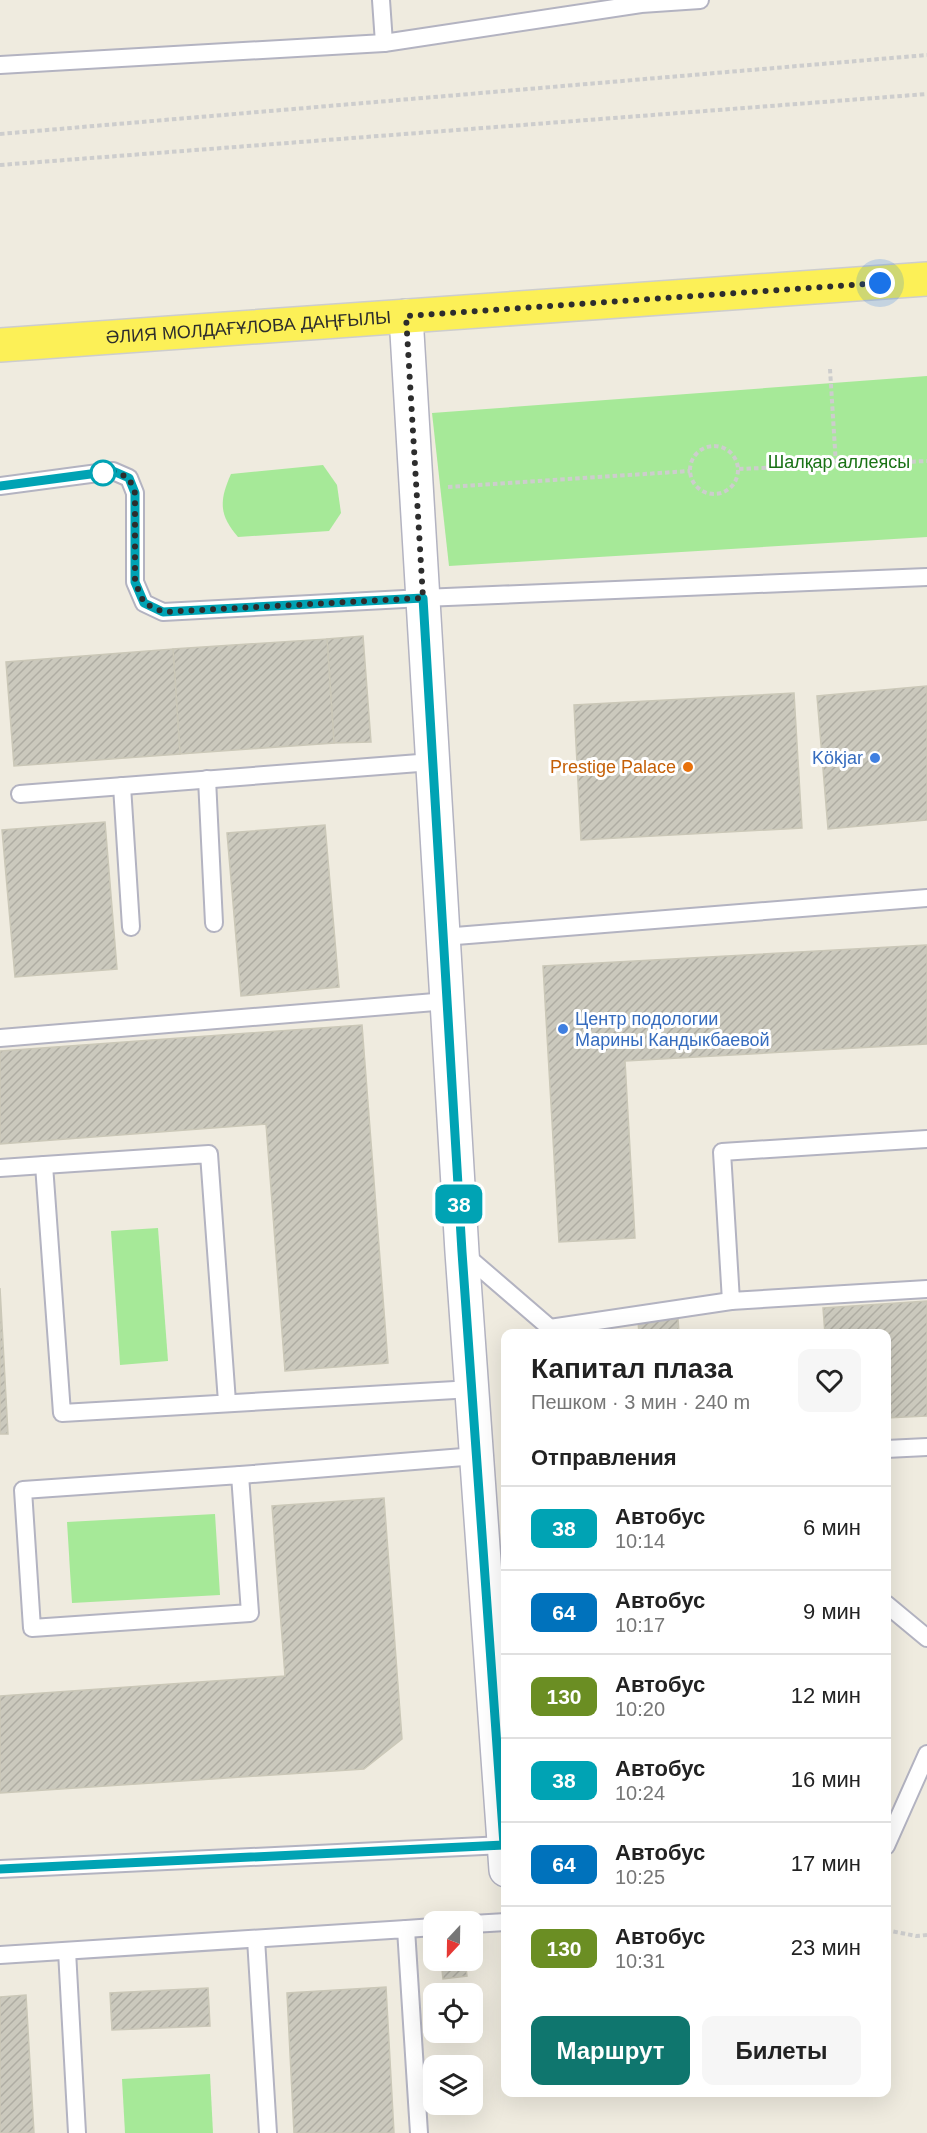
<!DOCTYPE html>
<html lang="ru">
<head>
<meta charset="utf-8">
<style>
  :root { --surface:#fff; --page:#f6f6f6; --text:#222; --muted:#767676; --line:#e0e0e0; --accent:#0f766e }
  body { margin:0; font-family:Helvetica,sans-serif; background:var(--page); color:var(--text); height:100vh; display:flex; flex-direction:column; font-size:22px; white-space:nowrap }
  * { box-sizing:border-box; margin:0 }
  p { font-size:20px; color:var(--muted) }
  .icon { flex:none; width:33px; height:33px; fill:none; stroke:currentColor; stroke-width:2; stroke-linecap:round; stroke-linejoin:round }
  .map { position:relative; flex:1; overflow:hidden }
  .drawer { position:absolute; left:501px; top:1329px; width:390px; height:768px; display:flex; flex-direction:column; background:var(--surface); border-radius:12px; box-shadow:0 6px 24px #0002 }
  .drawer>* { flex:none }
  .badge { padding:0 12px; border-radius:9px; font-size:21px; line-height:39px }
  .needle { width:39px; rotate:202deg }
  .fabs { position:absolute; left:423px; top:1911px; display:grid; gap:12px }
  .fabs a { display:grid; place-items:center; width:60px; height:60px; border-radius:12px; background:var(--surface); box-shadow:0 6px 24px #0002; font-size:30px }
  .you { position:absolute; width:30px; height:30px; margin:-15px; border:4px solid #fff; border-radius:50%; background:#1a73e8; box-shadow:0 0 0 9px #1a73e833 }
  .map>.badge { position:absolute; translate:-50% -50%; box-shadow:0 0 0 3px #fff }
  h2 { padding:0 30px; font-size:22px; line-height:54px }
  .round { display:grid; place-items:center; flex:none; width:63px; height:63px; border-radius:12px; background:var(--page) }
  .summary { display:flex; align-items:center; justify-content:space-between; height:102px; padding:0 30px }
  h1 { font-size:28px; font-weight:600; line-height:45px }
  .cta { display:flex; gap:12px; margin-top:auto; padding:12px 30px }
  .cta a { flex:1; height:69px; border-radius:12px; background:var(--accent); color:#fff; font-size:24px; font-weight:600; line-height:69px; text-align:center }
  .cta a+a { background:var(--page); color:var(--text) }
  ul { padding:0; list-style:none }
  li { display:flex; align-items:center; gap:18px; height:84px; padding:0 30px; border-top:2px solid var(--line) }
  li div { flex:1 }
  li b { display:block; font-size:22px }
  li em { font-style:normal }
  li .badge { min-width:66px; font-weight:700; text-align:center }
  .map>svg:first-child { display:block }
  .green { fill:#a6e998 }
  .building { fill:url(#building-hatch); stroke:#cbc8b8; stroke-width:1.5 }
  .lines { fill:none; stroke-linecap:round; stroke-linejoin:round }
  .service-casing { stroke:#b3b3c1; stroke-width:20 }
  .minor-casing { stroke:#b3b3c1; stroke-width:36 }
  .primary-casing { stroke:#cdcdcd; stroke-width:36 }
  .path { stroke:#cdcdcd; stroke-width:4; stroke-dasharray:4.5 3; stroke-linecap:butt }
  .service { stroke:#fff; stroke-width:16 }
  .minor { stroke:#fff; stroke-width:33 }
  .primary { stroke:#fcf057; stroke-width:33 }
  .line-casing { stroke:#fff; stroke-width:14 }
  .line { stroke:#00a3b4; stroke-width:9 }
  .walk { stroke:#2d2d2d; stroke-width:6; stroke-dasharray:0 10.8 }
  .stop-dot { fill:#fff; stroke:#00a3b4; stroke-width:3 }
  .shop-dot { fill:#3f7fe0; stroke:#fff; stroke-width:2 }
  .food-dot { fill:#e8710a; stroke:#fff; stroke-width:2 }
  .labels { text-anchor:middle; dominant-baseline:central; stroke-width:6; stroke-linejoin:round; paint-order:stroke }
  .street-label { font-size:18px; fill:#2d2d2d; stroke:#fff }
  .park-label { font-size:18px; fill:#197215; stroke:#fff }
  .shop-label { font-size:18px; fill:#366cbe; stroke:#fff; text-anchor:end }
  .food-label { font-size:18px; fill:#c56008; stroke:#fff; text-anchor:end }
</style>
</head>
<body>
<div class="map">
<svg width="927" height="2133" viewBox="0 0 927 2133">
  <defs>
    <pattern id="building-hatch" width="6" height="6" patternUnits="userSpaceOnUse" patternTransform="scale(1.5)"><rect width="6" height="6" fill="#cbc9bd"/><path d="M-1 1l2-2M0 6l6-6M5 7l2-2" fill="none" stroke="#afada3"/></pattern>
  </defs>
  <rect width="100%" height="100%" fill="#efebdf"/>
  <!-- green -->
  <g class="green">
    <polygon points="927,376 927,537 449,566 432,413"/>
    <path d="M323,465L337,485L341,513L329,531L238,537C219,515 219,501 231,474Z"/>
    <polygon points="158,1228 168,1361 120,1365 111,1231"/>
    <polygon points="215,1514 220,1595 72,1603 67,1522"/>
    <polygon points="210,2074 213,2133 125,2133 122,2079"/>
  </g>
  <!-- building -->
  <g class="building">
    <polygon points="363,636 371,742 334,743 327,639"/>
    <polygon points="327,639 334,743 180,754 173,649"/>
    <polygon points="173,649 180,754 14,766 6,662"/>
    <polygon points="927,686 927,820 828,829 817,696"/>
    <polygon points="794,693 802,828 581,840 574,705"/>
    <polygon points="105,822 117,969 15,977 2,830"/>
    <polygon points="325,825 339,987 241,996 227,833"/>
    <polygon points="927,945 927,1044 625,1061 635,1238 559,1242 543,966"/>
    <polygon points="362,1025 388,1363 285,1371 266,1124 0,1144 0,1051"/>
    <polygon points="0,1288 8,1434 0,1434"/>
    <polygon points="927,1301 927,1416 886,1418 886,1334 825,1334 823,1308"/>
    <polygon points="678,1318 679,1334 639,1334 638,1321"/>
    <polygon points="384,1498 402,1739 364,1769 0,1793 0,1696 285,1676 272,1506"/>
    <polygon points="441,1960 465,1960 467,1976 443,1979"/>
    <polygon points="386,1987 394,2133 294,2133 287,1993"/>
    <polygon points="208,1988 210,2026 112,2030 110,1993"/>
    <polygon points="26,1995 34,2133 0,2133 0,1997"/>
  </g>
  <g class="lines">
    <!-- service casing -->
    <g class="service-casing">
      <g id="service">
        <polyline points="384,43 641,4 700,0"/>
        <polyline points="0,65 384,43 381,0"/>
        <polyline points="0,486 113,471 129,478 135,493 135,582 144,603 163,612 423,598 927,577"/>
        <polyline points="207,779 214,923"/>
        <polyline points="122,786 131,927"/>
        <polyline points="20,794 432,762"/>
        <polyline points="443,937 927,898"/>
        <polyline points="0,1038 447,1001"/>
        <polyline points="927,1139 722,1152 731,1301 927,1289"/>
        <polyline points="0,1168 44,1165"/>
        <polyline points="463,1253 557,1334"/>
        <polyline points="550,1328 731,1301"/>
        <polyline points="227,1402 209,1154 44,1165 62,1413 472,1389"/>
        <polyline points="886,1449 927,1447"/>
        <polygon points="240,1475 250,1613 32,1628 23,1490"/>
        <polyline points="240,1475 476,1456"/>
        <polyline points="886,1604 927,1638"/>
        <polyline points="886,1846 927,1754"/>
        <polyline points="0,1869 504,1845"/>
        <polyline points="472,1924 506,1922"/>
        <polyline points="406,1929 434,1927"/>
        <polyline points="256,1939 268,2133"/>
        <polyline points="67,1951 77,2133"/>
        <polyline points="0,1955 406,1929 419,2133"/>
      </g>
    </g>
    <!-- minor casing -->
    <g class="minor-casing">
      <polyline id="minor" points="406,316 462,1252 506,1870"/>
    </g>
    <!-- primary casing -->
    <g class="primary-casing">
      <g id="primary">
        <path id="s1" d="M0,345L927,279"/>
      </g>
    </g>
    <!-- path -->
    <g class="path">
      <polyline points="0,134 927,55"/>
      <polyline points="0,165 927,94"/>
      <polyline points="830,369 836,465"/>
      <circle cx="714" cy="470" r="24"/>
      <polyline points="739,469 927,461"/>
      <polyline points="448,487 690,471"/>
      <polyline points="886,1930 916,1936 927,1935"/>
    </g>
    <!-- service -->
    <use href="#service" class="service"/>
    <!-- minor -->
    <use href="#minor" class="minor"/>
    <!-- primary -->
    <use href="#primary" class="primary"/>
  </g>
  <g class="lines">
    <!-- line casing -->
    <g class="line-casing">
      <polyline id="line" points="0,486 113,471 129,478 135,493 135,582 144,603 163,612 423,598 462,1252 504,1845 0,1869"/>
    </g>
    <!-- line -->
    <use href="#line" class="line"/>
    <!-- walk -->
    <polyline class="walk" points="103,473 113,471 129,478 135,493 135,582 144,603 163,612 423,598 406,316 880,283"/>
  </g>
  <!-- markers -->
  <circle class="stop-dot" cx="103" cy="473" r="12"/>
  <g class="shop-dot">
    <circle cx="875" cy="758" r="6"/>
    <circle cx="563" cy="1029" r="6"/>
  </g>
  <circle class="food-dot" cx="688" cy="767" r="6"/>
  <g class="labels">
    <!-- street labels -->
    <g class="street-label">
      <text stroke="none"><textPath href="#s1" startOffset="249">ӘЛИЯ МОЛДАҒҰЛОВА ДАҢҒЫЛЫ</textPath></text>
    </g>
    <!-- park labels -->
    <g class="park-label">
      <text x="839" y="462">Шалқар аллеясы</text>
    </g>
    <!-- shop labels -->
    <g class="shop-label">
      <text x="863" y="758">Kökjar</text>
      <text x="575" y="1019" text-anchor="start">Центр подологии<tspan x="575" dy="21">Марины Кандыкбаевой</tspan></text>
    </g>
    <!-- food labels -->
    <g class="food-label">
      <text x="676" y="767">Prestige Palace</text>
    </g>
  </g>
</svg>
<div class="fabs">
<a><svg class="needle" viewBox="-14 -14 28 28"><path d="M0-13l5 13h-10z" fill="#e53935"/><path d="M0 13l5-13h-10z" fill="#767676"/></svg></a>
<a><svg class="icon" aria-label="locate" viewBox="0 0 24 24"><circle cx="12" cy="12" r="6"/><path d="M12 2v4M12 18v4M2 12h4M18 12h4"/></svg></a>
<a><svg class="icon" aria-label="layers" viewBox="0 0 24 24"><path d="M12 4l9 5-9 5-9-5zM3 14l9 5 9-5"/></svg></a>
</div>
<div class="you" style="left:880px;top:283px"></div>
<b class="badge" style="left:459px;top:1204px;background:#00a3b4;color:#fff">38</b>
<section class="drawer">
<div class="summary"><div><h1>Капитал плаза</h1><p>Пешком · 3 мин · 240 m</p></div><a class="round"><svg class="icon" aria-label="heart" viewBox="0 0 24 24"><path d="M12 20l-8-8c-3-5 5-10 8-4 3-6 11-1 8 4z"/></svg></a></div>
<h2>Отправления</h2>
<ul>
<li><span class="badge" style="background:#00a3b4;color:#fff">38</span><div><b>Автобус</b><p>10:14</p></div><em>6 мин</em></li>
<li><span class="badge" style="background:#0072bc;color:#fff">64</span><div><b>Автобус</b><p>10:17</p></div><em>9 мин</em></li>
<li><span class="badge" style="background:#6b8e23;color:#fff">130</span><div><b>Автобус</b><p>10:20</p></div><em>12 мин</em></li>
<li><span class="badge" style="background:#00a3b4;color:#fff">38</span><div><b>Автобус</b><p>10:24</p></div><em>16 мин</em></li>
<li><span class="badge" style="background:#0072bc;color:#fff">64</span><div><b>Автобус</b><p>10:25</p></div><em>17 мин</em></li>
<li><span class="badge" style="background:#6b8e23;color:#fff">130</span><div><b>Автобус</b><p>10:31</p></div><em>23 мин</em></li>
</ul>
<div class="cta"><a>Маршрут</a><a>Билеты</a></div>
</section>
</div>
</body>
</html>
